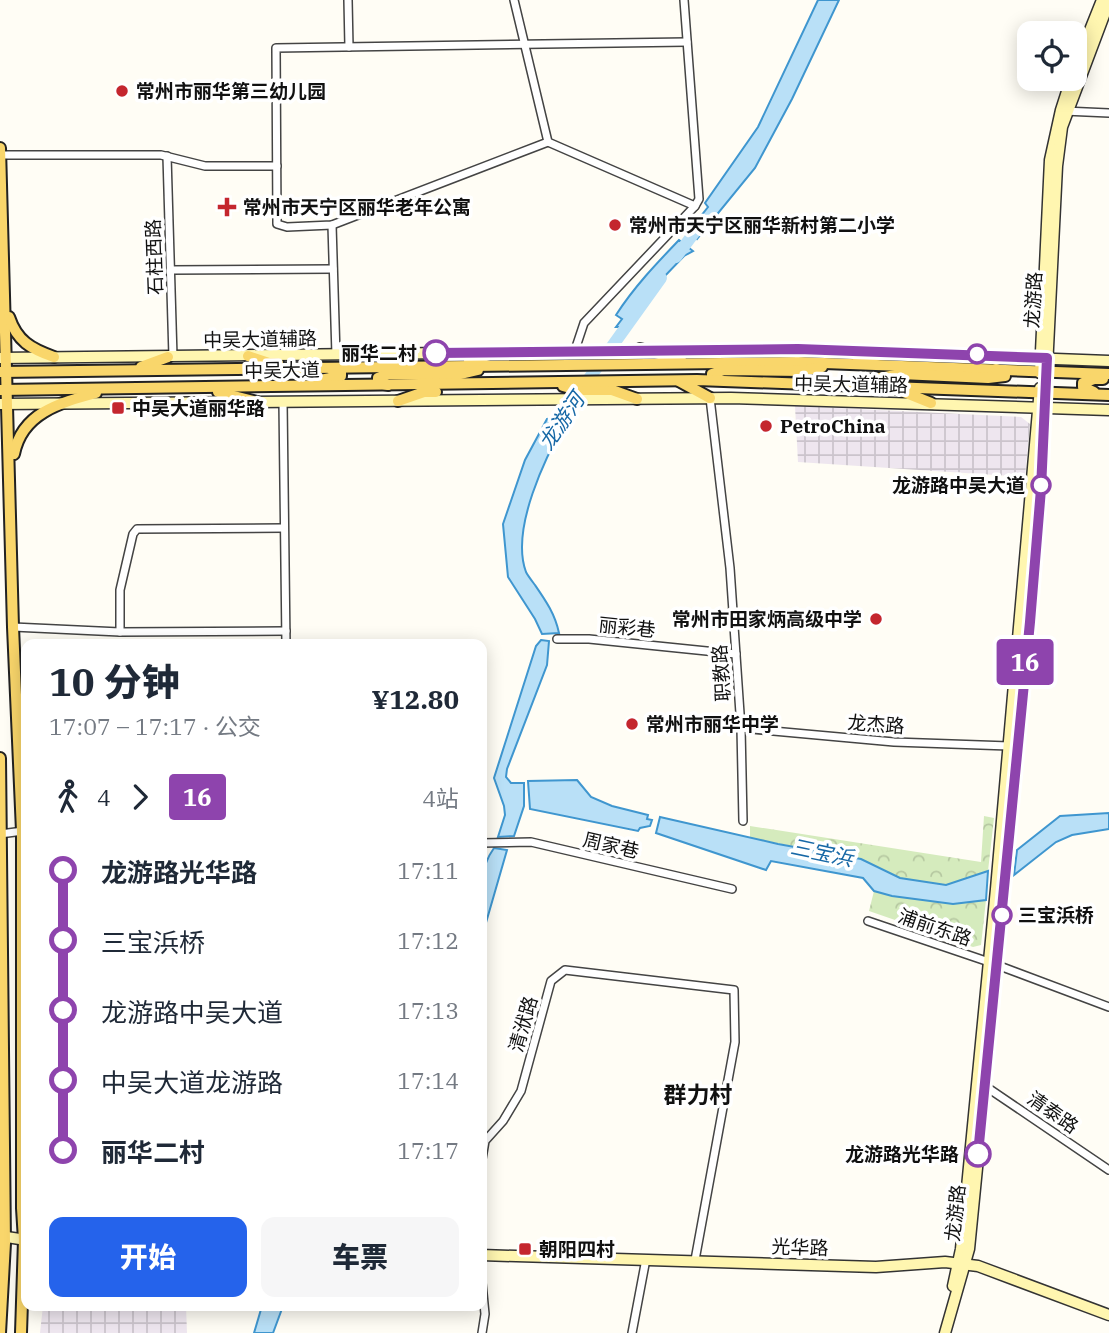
<!DOCTYPE html>
<html lang="zh">
<head>
<meta charset="utf-8">
<style>
  :root { --surface:#fff; --page:#f6f6f7; --text:#1f2937; --muted:#747a83; --accent:#2563eb }
  body { margin:0; font-family:"IBM Plex Serif","Noto Sans SC",serif; background:var(--page); color:var(--text); height:100vh; display:flex; flex-direction:column; font-size:26px; white-space:nowrap }
  * { box-sizing:border-box; margin:0 }
  p { font-size:23px; color:var(--muted) }
  .icon { flex:none; width:38px; height:38px; fill:none; stroke:currentColor; stroke-width:2; stroke-linecap:round; stroke-linejoin:round }
  .map { position:relative; flex:1; overflow:hidden }
  .panel { position:absolute; left:21px; top:639px; width:466px; height:672px; display:flex; flex-direction:column; background:var(--surface); border-radius:14px; box-shadow:0 4px 18px #0003 }
  .panel>* { flex:none }
  .badge { padding:0 14px; border-radius:5px; font-size:24px; line-height:46px }
  .controls { position:absolute; left:1017px; top:21px; display:grid; gap:14px }
  .controls a { display:grid; place-items:center; width:70px; height:70px; border-radius:14px; background:var(--surface); box-shadow:0 4px 18px #0003; font-size:35px }
  .map>.badge { position:absolute; translate:-50% -50%; box-shadow:0 0 0 4px #fff }
  .legs { display:flex; align-items:center; gap:10px; height:77px; padding:0 28px; font-size:23px }
  .legs p { margin-inline-start:auto }
  .overview { display:flex; align-items:center; justify-content:space-between; height:119px; padding:0 28px }
  h1 { font-size:38px; font-weight:800; line-height:52px }
  .cta { display:flex; gap:14px; margin-top:auto; padding:14px 28px }
  .cta a { flex:1; height:80px; border-radius:14px; background:var(--accent); color:#fff; font-size:28px; font-weight:800; line-height:80px; text-align:center }
  .cta a+a { background:var(--page); color:var(--text) }
  ul { padding:0 28px; list-style:none }
  li { display:flex; align-items:center; gap:24px; height:70px; font-size:26px }
  li i { display:grid; place-items:center; width:10px; height:100%; margin:0 9px; background:currentColor }
  li i::after { content:''; width:18px; height:18px; margin:-9px; border:5px solid; border-radius:50%; background:var(--surface) }
  li p { margin-inline-start:auto }
  li:first-child i { background:linear-gradient(#0000 50%,currentColor 0) }
  li:last-child i { background:linear-gradient(currentColor 50%,#0000 0) }
  .map>svg:first-child { display:block }
  .industrial { fill:url(#industrial-grid) }
  .park { fill:url(#park-crowns) }
  .water { fill:#b9e0f7; stroke:#3f96cf; stroke-width:2 }
  .lines { fill:none; stroke-linecap:round; stroke-linejoin:round }
  .river { stroke:#b9e0f7; stroke-width:12 }
  .street-casing { stroke:#444; stroke-width:10 }
  .secondary-casing { stroke:#333; stroke-width:13 }
  .primary-casing { stroke:#222; stroke-width:14 }
  .street { stroke:#fff; stroke-width:7 }
  .secondary { stroke:#fff6b0; stroke-width:10 }
  .primary { stroke:#f9d66b; stroke-width:10 }
  .line-1-casing { stroke:#fff; stroke-width:16 }
  .line-1 { stroke:#8e44ad; stroke-width:10 }
  .poi-dot { fill:#c4262e; stroke:#fff; stroke-width:2.5 }
  .stop-1-dot { fill:#fff; stroke:#8e44ad; stroke-width:3.5 }
  .labels { text-anchor:middle; dominant-baseline:central; stroke-width:7; stroke-linejoin:round; paint-order:stroke }
  .poi-label { font-size:19px; font-weight:bold; fill:#111; stroke:#fff; text-anchor:start }
  .street-label { font-size:19px; fill:#111; stroke:#fff }
  .stop-label { font-size:19px; font-weight:bold; fill:#111; stroke:#fff; text-anchor:end }
  .water-label { font-size:21px; font-style:italic; fill:#1768a6; stroke:#fff }
  .quarter-label { font-size:23px; font-weight:bold; fill:#111; stroke:#fff }
</style>
</head>
<body>
<div class="map">
<svg width="1109" height="1333" viewBox="0 0 1109 1333">
  <defs>
    <pattern id="industrial-grid" width="8" height="8" patternUnits="userSpaceOnUse" patternTransform="scale(1.75)"><rect width="8" height="8" fill="#eee6ef"/><path d="M0 4h8M4 0v8" fill="none" stroke="#cbc4cc"/></pattern>
    <pattern id="park-crowns" width="20" height="18" patternUnits="userSpaceOnUse" patternTransform="scale(1.75)"><rect width="20" height="18" fill="#d5ebbd"/><path d="M2 6a3 3 0 1 1 6 0M12 15a3 3 0 1 1 6 0" fill="none" stroke="#b6c8a1"/></pattern>
  </defs>
  <rect width="100%" height="100%" fill="#fffdf5"/>
  <!-- industrial -->
  <g class="industrial">
    <polygon points="795,406 1021,417 1030,424 1025,477 798,462"/>
    <polygon points="43,1306 186,1306 187,1333 40,1333"/>
  </g>
  <!-- park -->
  <g class="park">
    <polygon points="984,816 994,818 988,871 946,885 900,878 861,859 750,838 750,826 981,862"/>
    <polygon points="874,891 892,896 953,904 986,900 981,945 973,947 869,911"/>
  </g>
  <!-- water -->
  <g class="water">
    <polygon points="818,0 839,0 792,99 755,168 697,239 689,231 708,207 705,203 758,127"/>
    <path d="M679,240L693,251L684,256L638,304L635,316L626,327H616L622,319L616,315C634,287 656,264 679,240Z"/>
    <path d="M570,407L564,417L567,419C546,456 510,529 526,572C528,576 532,581 535,585C546,601 555,614 559,633L542,634L535,619L508,577L503,524L525,460L547,419L555,418L559,408Z"/>
    <polygon points="541,640 549,641 547,665 507,769 506,777 511,783 524,783 524,806 514,836 498,837 505,815 504,806 494,778 536,646"/>
    <polygon points="577,780 591,797 612,806 648,815 647,819 652,820 650,826 640,828 638,831 530,809 528,781"/>
    <polygon points="1109,813 1109,829 1072,835 1056,842 1014,875 1017,850 1060,816"/>
    <polygon points="660,817 778,844 861,859 900,878 946,885 988,871 986,900 953,904 892,896 874,891 863,878 771,861 766,870 656,833"/>
    <path d="M494,848L507,850L481,940C481,909 475,874 494,848Z"/>
    <polygon points="262,1306 283,1306 273,1333 254,1333"/>
  </g>
  <g class="lines">
    <!-- river -->
    <g class="river">
      <polyline points="676,257 703,221"/>
      <polyline points="560,419 661,278"/>
    </g>
    <!-- street casing -->
    <g class="street-casing">
      <g id="street">
        <polyline points="348,0 349,47"/>
        <polyline points="514,0 548,142 695,206"/>
        <polyline points="1064,111 1109,113"/>
        <polyline points="548,142 332,225 287,227 277,224 276,48 687,42"/>
        <polyline points="0,155 161,155 205,166 277,166"/>
        <polyline points="167,156 173,357"/>
        <polyline points="332,225 336,355"/>
        <polyline points="171,270 333,269"/>
        <polyline points="575,350 584,323 695,206 699,199 684,0"/>
        <polyline points="710,398 730,568 741,728 743,821"/>
        <polyline points="283,402 286,644"/>
        <polyline points="13,627 120,632 286,631"/>
        <polyline points="120,632 120,590 133,534 137,529 284,528"/>
        <polyline points="557,639 589,639 736,654"/>
        <polyline points="741,728 894,742 1009,746"/>
        <polyline points="0,834 23,831"/>
        <polyline points="481,843 531,842 732,889"/>
        <polyline points="868,921 989,962 1109,1007"/>
        <polyline points="982,1084 1109,1170"/>
        <polyline points="481,1165 485,1141 503,1121 521,1091 551,981 565,970 734,990 735,1042 695,1260"/>
        <polyline points="481,1273 485,1314 482,1333"/>
        <polyline points="632,1333 646,1259"/>
      </g>
    </g>
    <!-- secondary casing -->
    <g class="secondary-casing">
      <g id="secondary">
        <polyline points="1074,70 1102,0"/>
        <polyline points="0,358 798,349 1109,361"/>
        <polyline points="1040,373 1050,160 1061,110 1071,79"/>
        <polyline points="0,404 731,398 1109,410"/>
        <polyline points="0,1236 26,1240"/>
        <polyline points="481,1255 876,1267 945,1262 978,1266 1109,1315"/>
        <polyline points="953,1286 961,1249 996,889 1040,388"/>
        <polyline points="945,1333 969,1249 1005,884 1009,816 1041,489 1057,166 1062,127 1109,2"/>
      </g>
    </g>
    <!-- primary casing -->
    <g class="primary-casing">
      <g id="primary">
        <polyline points="0,148 13,627 22,831 22,1208 24,1240 21,1333"/>
        <path d="M9,317C17,341 31,349 54,357"/>
        <polyline points="640,349 681,360"/>
        <polyline points="248,356 269,363 278,363"/>
        <polyline points="858,360 893,352"/>
        <polyline points="469,361 500,352"/>
        <polyline points="141,367 168,357"/>
        <polyline points="0,372 798,362 1109,374"/>
        <polyline points="320,380 341,376 341,372 331,369"/>
        <polyline points="717,380 712,377 712,374 724,370 803,371 822,367"/>
        <polyline points="679,381 710,398"/>
        <polyline points="864,381 901,374 988,378 1005,376 1005,372 996,369"/>
        <polyline points="388,385 378,383 378,378 388,374 461,374 478,370"/>
        <polyline points="563,386 577,390 612,390 637,399"/>
        <polyline points="0,390 697,380 1109,395"/>
        <polyline points="899,390 931,403"/>
        <polyline points="218,392 257,402"/>
        <polyline points="1094,392 1083,387 1083,383 1094,379 1103,379"/>
        <polyline points="398,401 424,392 436,392"/>
        <path d="M14,454C22,413 59,403 96,393"/>
        <polyline points="0,758 5,1243 0,1333"/>
      </g>
    </g>
    <!-- street -->
    <use href="#street" class="street"/>
    <!-- secondary -->
    <use href="#secondary" class="secondary"/>
    <!-- primary -->
    <use href="#primary" class="primary"/>
  </g>
  <g class="lines">
    <!-- line-1 casing -->
    <g class="line-1-casing">
      <polyline id="line-1" points="436,353 798,349 1047,358 1041,489 1030,622 978,1154"/>
    </g>
    <!-- line-1 -->
    <use href="#line-1" class="line-1"/>
  </g>
  <!-- markers -->
  <g class="poi-dot">
    <circle cx="122" cy="91" r="7"/>
    <path d="M223.5 196.5h7v7h7v7h-7v7h-7v-7h-7v-7h7z"/>
    <circle cx="615" cy="225" r="7"/>
    <rect x="111" y="401" width="14" height="14" rx="3.5"/>
    <circle cx="766" cy="426" r="7"/>
    <circle cx="876" cy="619" r="7"/>
    <circle cx="632" cy="724" r="7"/>
    <rect x="518" y="1242" width="14" height="14" rx="3.5"/>
  </g>
  <g class="stop-1-dot">
    <circle cx="436" cy="353" r="12"/>
    <circle cx="977" cy="354" r="9"/>
    <circle cx="1041" cy="485" r="9"/>
    <circle cx="1002" cy="915" r="9"/>
    <circle cx="978" cy="1154" r="12"/>
  </g>
  <g class="labels">
    <!-- poi labels -->
    <g class="poi-label">
      <text x="136" y="91">常州市丽华第三幼儿园</text>
      <text x="243" y="207">常州市天宁区丽华老年公寓</text>
      <text x="629" y="225">常州市天宁区丽华新村第二小学</text>
      <text x="132" y="408">中吴大道丽华路</text>
      <text x="780" y="426">PetroChina</text>
      <text x="862" y="619" text-anchor="end">常州市田家炳高级中学</text>
      <text x="646" y="724">常州市丽华中学</text>
      <text x="539" y="1249">朝阳四村</text>
    </g>
    <!-- street labels -->
    <g class="street-label">
      <text transform="translate(154 257) rotate(-92)">石柱西路</text>
      <text transform="translate(1033 300) rotate(-87)">龙游路</text>
      <text transform="translate(260 339) rotate(-1)">中吴大道辅路</text>
      <text transform="translate(282 370) rotate(-1)">中吴大道</text>
      <text transform="translate(851 384) rotate(1)">中吴大道辅路</text>
      <text transform="translate(627 627) rotate(6)">丽彩巷</text>
      <text transform="translate(721 673) rotate(-94)">职教路</text>
      <text transform="translate(876 724) rotate(4)">龙杰路</text>
      <text transform="translate(611 845) rotate(13)">周家巷</text>
      <text transform="translate(935 927) rotate(19)">浦前东路</text>
      <text transform="translate(523 1024) rotate(-74)">清洑路</text>
      <text transform="translate(1053 1112) rotate(35)">清泰路</text>
      <text transform="translate(955 1213) rotate(-84)">龙游路</text>
      <text transform="translate(800 1247) rotate(2)">光华路</text>
    </g>
    <!-- stop labels -->
    <g class="stop-label">
      <text x="417" y="353">丽华二村</text>
      <text x="1025" y="485">龙游路中吴大道</text>
      <text x="1018" y="915" text-anchor="start">三宝浜桥</text>
      <text x="959" y="1154">龙游路光华路</text>
    </g>
    <!-- water labels -->
    <g class="water-label">
      <text transform="translate(561 421) rotate(-56)">龙游河</text>
      <text transform="translate(822 852) rotate(12)">三宝浜</text>
    </g>
    <!-- quarter labels -->
    <g class="quarter-label">
      <text x="698" y="1094">群力村</text>
    </g>
  </g>
</svg>
<div class="controls">
<a><svg class="icon" aria-label="locate" viewBox="0 0 24 24"><circle cx="12" cy="12" r="6"/><path d="M12 2v4M12 18v4M2 12h4M18 12h4"/></svg></a>
</div>
<b class="badge" style="left:1025px;top:662px;background:#8e44ad;color:#fff">16</b>
<section class="panel">
<div class="overview"><div><h1>10 分钟</h1><p>17:07 – 17:17 · 公交</p></div><b>¥12.80</b></div>
<div class="legs"><svg class="icon" aria-label="walk" viewBox="0 0 24 24"><circle cx="13" cy="4" r="2"/><path d="M13 8l-2 6 4 7M11 14l-3 7M7 12l3-4h3l4 4"/></svg>4<svg class="icon" aria-label="forward" viewBox="0 0 24 24"><path d="M9 5l7 7-7 7"/></svg><b class="badge" style="background:#8e44ad;color:#fff">16</b><p>4站</p></div>
<ul>
<li><i style="color:#8e44ad"></i><b>龙游路光华路</b><p>17:11</p></li>
<li><i style="color:#8e44ad"></i><span>三宝浜桥</span><p>17:12</p></li>
<li><i style="color:#8e44ad"></i><span>龙游路中吴大道</span><p>17:13</p></li>
<li><i style="color:#8e44ad"></i><span>中吴大道龙游路</span><p>17:14</p></li>
<li><i style="color:#8e44ad"></i><b>丽华二村</b><p>17:17</p></li>
</ul>
<div class="cta"><a>开始</a><a>车票</a></div>
</section>
</div>
</body>
</html>
